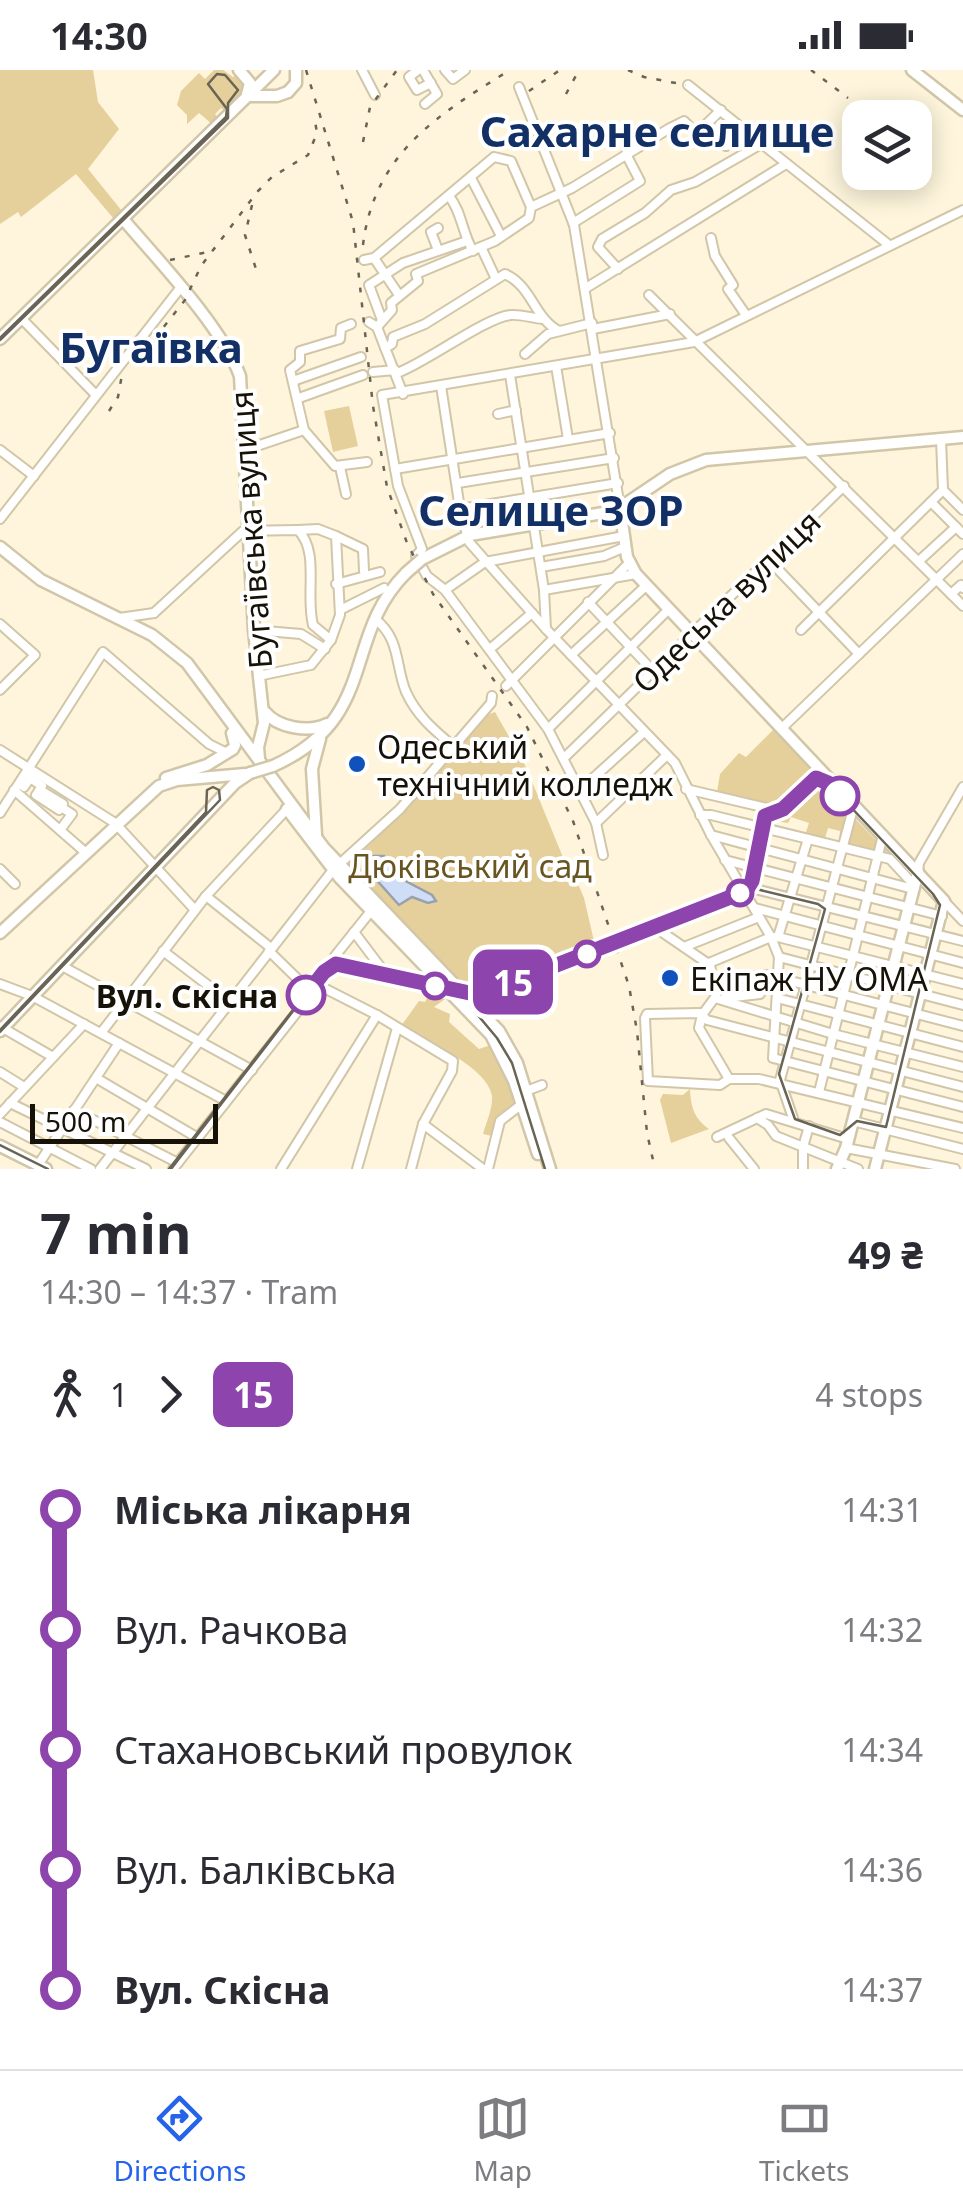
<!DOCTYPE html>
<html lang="en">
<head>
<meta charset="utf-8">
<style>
  :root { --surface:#fff; --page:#f2f2f3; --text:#2b2b33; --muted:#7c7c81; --line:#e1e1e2; --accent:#2563eb }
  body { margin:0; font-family:"Noto Sans",sans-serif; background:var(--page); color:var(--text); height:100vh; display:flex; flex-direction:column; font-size:38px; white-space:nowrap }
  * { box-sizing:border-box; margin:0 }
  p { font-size:32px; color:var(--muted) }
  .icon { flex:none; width:55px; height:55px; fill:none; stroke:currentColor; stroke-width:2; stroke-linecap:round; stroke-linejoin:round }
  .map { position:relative; height:1099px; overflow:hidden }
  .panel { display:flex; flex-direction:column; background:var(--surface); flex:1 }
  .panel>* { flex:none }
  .badge { padding:0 20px; border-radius:15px; font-size:35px; line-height:65px }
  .buttons { position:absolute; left:842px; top:30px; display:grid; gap:20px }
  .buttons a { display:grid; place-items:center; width:90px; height:90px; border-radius:20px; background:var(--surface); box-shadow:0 5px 25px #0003; font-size:50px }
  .scale { position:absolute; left:30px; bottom:25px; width:188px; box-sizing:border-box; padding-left:10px; border:5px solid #161207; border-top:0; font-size:28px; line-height:35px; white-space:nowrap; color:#161207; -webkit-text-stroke:8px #fff; paint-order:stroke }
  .map>.badge { position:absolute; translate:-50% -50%; box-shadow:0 0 0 5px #fff }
  .legs { display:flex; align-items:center; gap:15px; height:110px; padding:0 40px; font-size:32px }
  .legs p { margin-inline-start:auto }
  .overview { display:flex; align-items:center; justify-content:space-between; height:170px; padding:0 40px }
  h1 { font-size:55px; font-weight:700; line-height:75px }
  ul { padding:0 40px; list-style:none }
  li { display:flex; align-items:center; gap:35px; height:120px; font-size:38px }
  li i { display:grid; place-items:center; width:15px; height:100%; margin:0 12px; background:currentColor }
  li i::after { content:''; width:25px; height:25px; margin:-12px; border:8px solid; border-radius:50%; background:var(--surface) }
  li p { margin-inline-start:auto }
  li:first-child i { background:linear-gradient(#0000 50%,currentColor 0) }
  li:last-child i { background:linear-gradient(currentColor 50%,#0000 0) }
  .status { display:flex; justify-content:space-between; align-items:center; height:70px; padding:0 50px; background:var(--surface); direction:ltr }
  .status svg { height:28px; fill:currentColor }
  .menu { display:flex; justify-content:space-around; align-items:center; height:140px; border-top:2px solid var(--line); background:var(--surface); font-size:28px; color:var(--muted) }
  .menu a { display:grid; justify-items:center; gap:5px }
  .menu .active { color:var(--accent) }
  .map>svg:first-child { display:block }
  .green { fill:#e5d09b }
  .water { fill:#cfdef6; stroke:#98a1ae; stroke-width:2.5 }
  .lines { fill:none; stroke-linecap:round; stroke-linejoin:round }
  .minor-casing { stroke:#d1c6a8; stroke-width:12 }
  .major-casing { stroke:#d1c6a8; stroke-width:15 }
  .minor { stroke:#fff; stroke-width:8 }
  .major { stroke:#fff; stroke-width:10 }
  .tram { stroke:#696454; stroke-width:2.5 }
  .rail { stroke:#696454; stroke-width:2.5; stroke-dasharray:5 10; stroke-linecap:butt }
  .major-bridge-casing { stroke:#d1c6a8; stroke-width:15; stroke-linecap:butt }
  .major-bridge { stroke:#fff; stroke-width:10 }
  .line-1-casing { stroke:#fff; stroke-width:22 }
  .line-1 { stroke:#8e44ad; stroke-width:15 }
  .poi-dot { fill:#1151bc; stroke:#fff; stroke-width:4 }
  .stop-1-dot { fill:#fff; stroke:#8e44ad; stroke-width:5 }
  .labels { text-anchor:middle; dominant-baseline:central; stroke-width:8; stroke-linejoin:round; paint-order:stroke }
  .street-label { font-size:32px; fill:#161207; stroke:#fff }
  .poi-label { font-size:32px; fill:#161207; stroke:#fff; text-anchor:start }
  .park-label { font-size:32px; fill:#685521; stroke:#fff }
  .stop-label { font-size:32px; font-weight:bold; fill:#161207; stroke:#fff; text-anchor:end }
  .district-label { font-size:42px; font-weight:bold; fill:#123065; stroke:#fff }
</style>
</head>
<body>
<div class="status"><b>14:30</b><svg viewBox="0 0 49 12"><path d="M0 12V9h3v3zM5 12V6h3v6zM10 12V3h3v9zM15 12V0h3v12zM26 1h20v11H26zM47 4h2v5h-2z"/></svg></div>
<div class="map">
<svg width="963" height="1099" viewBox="0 0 963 1099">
  <rect width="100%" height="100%" fill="#fef5dc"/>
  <!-- green -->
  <g class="green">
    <polygon points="0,0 93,0 98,32 119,59 88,99 122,141 114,149 76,104 21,147 18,142 0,154"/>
    <polygon points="214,0 223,0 233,7 236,5 246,13 241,26 226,41 221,38 215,44 218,48 212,54 199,43 187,54 187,45 177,35 181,21 199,3 205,9"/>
    <polygon points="349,336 358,376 333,382 324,341"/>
    <polygon points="495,642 526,697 569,802 573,802 584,828 594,871 582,875 582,880 488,921 468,917 460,913 348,794 383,762 487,645"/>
    <polygon points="776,657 816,698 784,732 775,736 717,722 720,704 739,683 746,687"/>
    <polygon points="819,712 912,807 910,810 890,788 839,773 840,761 828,758 825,768 821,767 819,772 810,770 807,789 804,768 809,753 791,747 788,753 769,750 811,713"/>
    <path d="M433,917L442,921L445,929L434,937L450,944L449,952L479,979L491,975L501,988L518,1034L498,1050L492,1066L483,1064C486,1053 493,1038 492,1026C488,997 426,971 401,956L419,931L425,932Z"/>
    <path d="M690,1019C691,1038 694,1048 709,1059L671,1073L660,1030L663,1024L683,1025Z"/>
  </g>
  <!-- water -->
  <polygon class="water" points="370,786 384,786 398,807 432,825 436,831 428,833 412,827 399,835 365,797"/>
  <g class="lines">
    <!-- minor casing -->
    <g class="minor-casing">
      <g id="minor">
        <polyline points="362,0 375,25"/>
        <polyline points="418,0 409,7 417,20 431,13"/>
        <polyline points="423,0 437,24 425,34"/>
        <polyline points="445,0 453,9 465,0"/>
        <polyline points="688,15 889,175"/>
        <polyline points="519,17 574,155 620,438"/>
        <polyline points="697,63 721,40"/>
        <polyline points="471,108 501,166"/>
        <path d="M449,126C462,142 462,163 473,181"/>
        <polyline points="573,153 640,111 626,84"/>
        <polyline points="438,158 431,162 438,180"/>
        <polyline points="711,168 715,186 733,215 728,219 746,245"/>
        <polyline points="481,177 496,209"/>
        <polyline points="374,188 399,225"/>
        <polyline points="364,190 374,188 494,87 511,91 531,137"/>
        <polyline points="618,199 598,177 602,169 645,143 671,120 695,112 763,73"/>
        <polyline points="586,218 786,94"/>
        <polyline points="649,225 963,536"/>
        <polyline points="21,248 96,325"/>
        <polyline points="382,250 369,215 403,193 467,171"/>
        <polyline points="369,252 377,257 403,324"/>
        <polyline points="351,254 341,258 340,269 300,281 300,292 290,300 304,360 335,396 367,392"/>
        <polyline points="377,257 392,240 391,233 418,211 416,204 495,171 529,148 531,137 572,118 670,58 684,51 695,62 726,76 749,62"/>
        <polyline points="593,259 670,244"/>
        <path d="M385,278L392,274L393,267L425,254L505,204C532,216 534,248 559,261"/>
        <polyline points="525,284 548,264 592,253"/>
        <polyline points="556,296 568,369"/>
        <polyline points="373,302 395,300"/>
        <path d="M397,303C427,292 486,247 511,245C520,244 532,248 543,249"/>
        <polyline points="510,305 544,520 546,559"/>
        <polyline points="293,311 361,287"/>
        <polyline points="441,316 460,439 469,472 547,560 675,693 711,765 771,867 779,887 773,988 963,1037"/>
        <polyline points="299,328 363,305"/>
        <polyline points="498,344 516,340"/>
        <polyline points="941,369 943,420 963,440"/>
        <polyline points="0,380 34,406"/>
        <polyline points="245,380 304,360"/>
        <polyline points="340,397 346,424"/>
        <polyline points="395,399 610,363"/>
        <polyline points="458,413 614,388"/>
        <polyline points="931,432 963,464"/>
        <polyline points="460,439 618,413"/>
        <polyline points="0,449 181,217"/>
        <polyline points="336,466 363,479 364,501"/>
        <polyline points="769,490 859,584"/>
        <polyline points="920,490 956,457"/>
        <polyline points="541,497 604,486 625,477"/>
        <polyline points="336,514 380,502"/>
        <polyline points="445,520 485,492 624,466"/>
        <polyline points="544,520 636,504"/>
        <polyline points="951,524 961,515 963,518"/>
        <polyline points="588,532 654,602"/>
        <polyline points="340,540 384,518"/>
        <path d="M154,543L243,461L298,460C320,482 305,524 313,555L331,570"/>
        <polyline points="119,548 154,543"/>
        <path d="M375,549C401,569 395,596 406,622C417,646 434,660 454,677"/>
        <polyline points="0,554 35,585 0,620"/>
        <polyline points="254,560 301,564 325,579"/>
        <polyline points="801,560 943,420"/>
        <polyline points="490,579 532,543"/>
        <polyline points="571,585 647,515"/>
        <polyline points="258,606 311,595 331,570 340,545 336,466 318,459 298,460"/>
        <polyline points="506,616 629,493"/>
        <polyline points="782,658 963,484"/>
        <polyline points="548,659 669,539"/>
        <polyline points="0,680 115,753 195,840"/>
        <polyline points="564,688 844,416"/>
        <polyline points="24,717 30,708 42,716 38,722"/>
        <polyline points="686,719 771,739"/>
        <polyline points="14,720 85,782"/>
        <polyline points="580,720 644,662"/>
        <polyline points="36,725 59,740 63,734 40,720"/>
        <polyline points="0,743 103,582 209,674 227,683"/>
        <polyline points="700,745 711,745 890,789 914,815"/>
        <polyline points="596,753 667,685"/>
        <polyline points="60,760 72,744 61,737"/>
        <polyline points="711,765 913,819"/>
        <polyline points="603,785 596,753 548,659 445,520 427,506 416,486 422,479 398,416 382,325 694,272 963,140"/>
        <polyline points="725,790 942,846"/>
        <polyline points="0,799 15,814"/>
        <polyline points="918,802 919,793 963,717"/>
        <polyline points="751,818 963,871"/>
        <polyline points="750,820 769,741 784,734 820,699"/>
        <polyline points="206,826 271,878"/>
        <polyline points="944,831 963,851"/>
        <polyline points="755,838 963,893"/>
        <polyline points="656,858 710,895 716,926 702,945 699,958 729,1009"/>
        <polyline points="354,862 385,903"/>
        <polyline points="778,867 808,769"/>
        <polyline points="684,877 759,847"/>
        <polyline points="163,881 230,932"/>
        <polyline points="269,881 312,923"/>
        <polyline points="779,887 963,935"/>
        <polyline points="709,893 771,867 778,867 963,914"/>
        <polyline points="335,894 341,892 443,915"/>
        <polyline points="62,896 252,1000"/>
        <polyline points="713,911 768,905 963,956"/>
        <polyline points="0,914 32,926 226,1031"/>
        <polyline points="318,915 377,945 453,991 452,1001 423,1054 411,1099"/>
        <polyline points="461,920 490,924 747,823"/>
        <polyline points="715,928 833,964 963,997"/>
        <polyline points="725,928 760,924 768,905"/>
        <polyline points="777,928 963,977"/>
        <polyline points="1,957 53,987"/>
        <polyline points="101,963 206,826 287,739"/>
        <polyline points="0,1002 24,1017"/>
        <polyline points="96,1008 198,1068"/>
        <polyline points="963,1017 707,950 700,943 647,944 645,948 648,1011 720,1015 729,1009 759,1009 963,1058"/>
        <polyline points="526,1021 542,1015"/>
        <polyline points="819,1022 883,765"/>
        <polyline points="10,1033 146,1099"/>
        <polyline points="74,1040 178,1093"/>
        <polyline points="0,1044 84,954"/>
        <polyline points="757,1048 768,1055 776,1066 858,1099"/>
        <polyline points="794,1051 780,1010 854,735"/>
        <polyline points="853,1051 963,1079"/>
        <polyline points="0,1052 91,1099"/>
        <polyline points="423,1054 483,1099"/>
        <polyline points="717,1067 766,1044 848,1069"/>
        <polyline points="729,1068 754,1099"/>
        <polyline points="846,1078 955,1099"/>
        <polyline points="38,1095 119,973"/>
        <polyline points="100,1099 333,800 400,739 491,633 492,626"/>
        <polyline points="173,1099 335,894 335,886 371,841"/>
        <polyline points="281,1099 377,945"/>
        <polyline points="357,1099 397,958"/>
        <polyline points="488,1099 500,1051 522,1034"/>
        <polyline points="803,1099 803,1077 809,1056"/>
      </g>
    </g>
    <!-- major casing -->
    <g class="major-casing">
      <g id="major">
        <polyline points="239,0 250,13 247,24"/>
        <polyline points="912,0 963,40"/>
        <polyline points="288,22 296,13 296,0"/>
        <polyline points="251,26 277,26 288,22"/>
        <path d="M123,149C158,190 222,257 240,306L254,560L264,653L258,677L259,689"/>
        <polyline points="0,269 274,0"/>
        <polyline points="620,438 627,487 636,504 944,831 875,1099"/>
        <polyline points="0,477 41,510 152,565 187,593 324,778 499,961 517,993 550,1099"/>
        <polyline points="422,489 470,465 615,441 670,404 706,390 963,367"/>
        <path d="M265,642C278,658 309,663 327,654"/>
        <path d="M273,696C380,648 341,568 406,503"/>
        <polyline points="166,708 207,695 233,679 235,675 232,663"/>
        <polyline points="287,739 339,807 491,965 514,1011 538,1084"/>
        <polyline points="316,765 312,699 320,669"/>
        <polyline points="0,863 159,716 177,710 245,704"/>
        <polyline points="0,961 235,713 250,703"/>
        <polyline points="0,1076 46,1099"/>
        <polyline points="837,1099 846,1078 918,802"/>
      </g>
    </g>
    <!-- minor -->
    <use href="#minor" class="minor"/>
    <!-- major -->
    <use href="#major" class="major"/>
    <!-- tram -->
    <g class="tram">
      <polyline points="0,268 226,47 227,39 208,14 217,4 225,5 238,20 228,33 228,48 0,270"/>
      <polyline points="476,925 471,929 471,937 497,968 512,993 545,1099"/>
      <polyline points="0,960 206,742 207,720 213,717 219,720 220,730 0,962"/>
      <polyline points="0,1075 48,1099"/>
      <path d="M169,1099L325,899L337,893L478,925L488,926L500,916C583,883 668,855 749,818H752L818,834L825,839L779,1004L795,1049L840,1065L857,1051L886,1057L940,835L933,824L828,713L816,709L783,739L765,746L752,811C750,815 750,818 746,821L503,916L488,927L474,926L339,894L324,901L171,1099"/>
    </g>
    <!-- rail -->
    <g class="rail">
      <polyline points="306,0 353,152 373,336 387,417 407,473 433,524 527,657 573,751 629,916 637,961 647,1063 655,1099"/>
      <polyline points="628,0 644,7 686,15"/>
      <polyline points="811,0 848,28"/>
      <polyline points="529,21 560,0"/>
      <polyline points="566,24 579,0"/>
      <polyline points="363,72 370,37 397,0"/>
      <polyline points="252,135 245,165 257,202"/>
      <path d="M363,175C374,83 439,44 510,0"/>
      <polyline points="170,190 203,183 212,176"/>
      <polyline points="136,292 185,230 201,196 258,121 272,107 308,85 317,63 314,45"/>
      <polyline points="109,341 118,327 123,299"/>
    </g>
    <!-- major-bridge casing -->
    <g class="major-bridge-casing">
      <g id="major-bridge">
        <polyline points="406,503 422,489"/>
        <polyline points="250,703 273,696"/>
      </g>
    </g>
    <!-- major-bridge -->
    <use href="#major-bridge" class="major-bridge"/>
  </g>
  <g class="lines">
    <!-- line-1 casing -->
    <g class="line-1-casing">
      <polyline id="line-1" points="306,925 324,902 336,894 488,927 503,916 746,821 752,811 765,746 783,739 816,708 828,713 840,726"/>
    </g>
    <!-- line-1 -->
    <use href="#line-1" class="line-1"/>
  </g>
  <!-- markers -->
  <g class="poi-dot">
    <circle cx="357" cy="694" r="10"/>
    <circle cx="670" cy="908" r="10"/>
  </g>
  <g class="stop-1-dot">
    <circle cx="840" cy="726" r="18"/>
    <circle cx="740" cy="823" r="12"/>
    <circle cx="587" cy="884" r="12"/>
    <circle cx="435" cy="916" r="12"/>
    <circle cx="306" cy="925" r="18"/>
  </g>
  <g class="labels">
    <!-- street labels -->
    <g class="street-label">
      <text transform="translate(250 460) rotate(-94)">Бугаївська вулиця</text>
      <text transform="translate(726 531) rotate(-44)">Одеська вулиця</text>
    </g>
    <!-- poi labels -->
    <g class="poi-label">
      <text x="377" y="676">Одеський<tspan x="377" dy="37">технічний колледж</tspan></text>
      <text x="690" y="908">Екіпаж НУ ОМА</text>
    </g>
    <!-- park labels -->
    <g class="park-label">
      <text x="470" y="795">Дюківський сад</text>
    </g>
    <!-- stop labels -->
    <g class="stop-label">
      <text x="278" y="925">Вул. Скісна</text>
    </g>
    <!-- district labels -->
    <g class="district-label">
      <text x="657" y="60">Сахарне селище</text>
      <text x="151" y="276">Бугаївка</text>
      <text x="551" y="439">Селище ЗОР</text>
    </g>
  </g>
</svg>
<div class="buttons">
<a><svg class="icon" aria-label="layers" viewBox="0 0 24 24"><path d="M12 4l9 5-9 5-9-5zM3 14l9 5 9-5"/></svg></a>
</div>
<div class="scale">500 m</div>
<b class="badge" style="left:513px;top:912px;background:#8e44ad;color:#fff">15</b>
</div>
<section class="panel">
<div class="overview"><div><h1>7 min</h1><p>14:30 – 14:37 · Tram</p></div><b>49 ₴</b></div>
<div class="legs"><svg class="icon" aria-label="walk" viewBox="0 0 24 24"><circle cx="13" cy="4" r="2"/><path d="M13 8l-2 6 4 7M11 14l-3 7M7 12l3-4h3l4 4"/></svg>1<svg class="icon" aria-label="forward" viewBox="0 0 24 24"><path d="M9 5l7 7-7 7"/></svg><b class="badge" style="background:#8e44ad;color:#fff">15</b><p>4 stops</p></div>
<ul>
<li><i style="color:#8e44ad"></i><b>Міська лікарня</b><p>14:31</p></li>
<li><i style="color:#8e44ad"></i><span>Вул. Рачкова</span><p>14:32</p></li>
<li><i style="color:#8e44ad"></i><span>Стахановський провулок</span><p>14:34</p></li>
<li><i style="color:#8e44ad"></i><span>Вул. Балківська</span><p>14:36</p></li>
<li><i style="color:#8e44ad"></i><b>Вул. Скісна</b><p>14:37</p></li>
</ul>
</section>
<nav class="menu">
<a class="active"><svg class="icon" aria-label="directions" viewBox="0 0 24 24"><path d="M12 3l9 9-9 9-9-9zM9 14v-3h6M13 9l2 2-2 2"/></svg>Directions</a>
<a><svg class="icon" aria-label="map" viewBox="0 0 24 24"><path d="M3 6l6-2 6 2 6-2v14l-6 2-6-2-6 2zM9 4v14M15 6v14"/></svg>Map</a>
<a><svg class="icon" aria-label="tickets" viewBox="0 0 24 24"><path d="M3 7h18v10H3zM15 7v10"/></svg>Tickets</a>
</nav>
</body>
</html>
